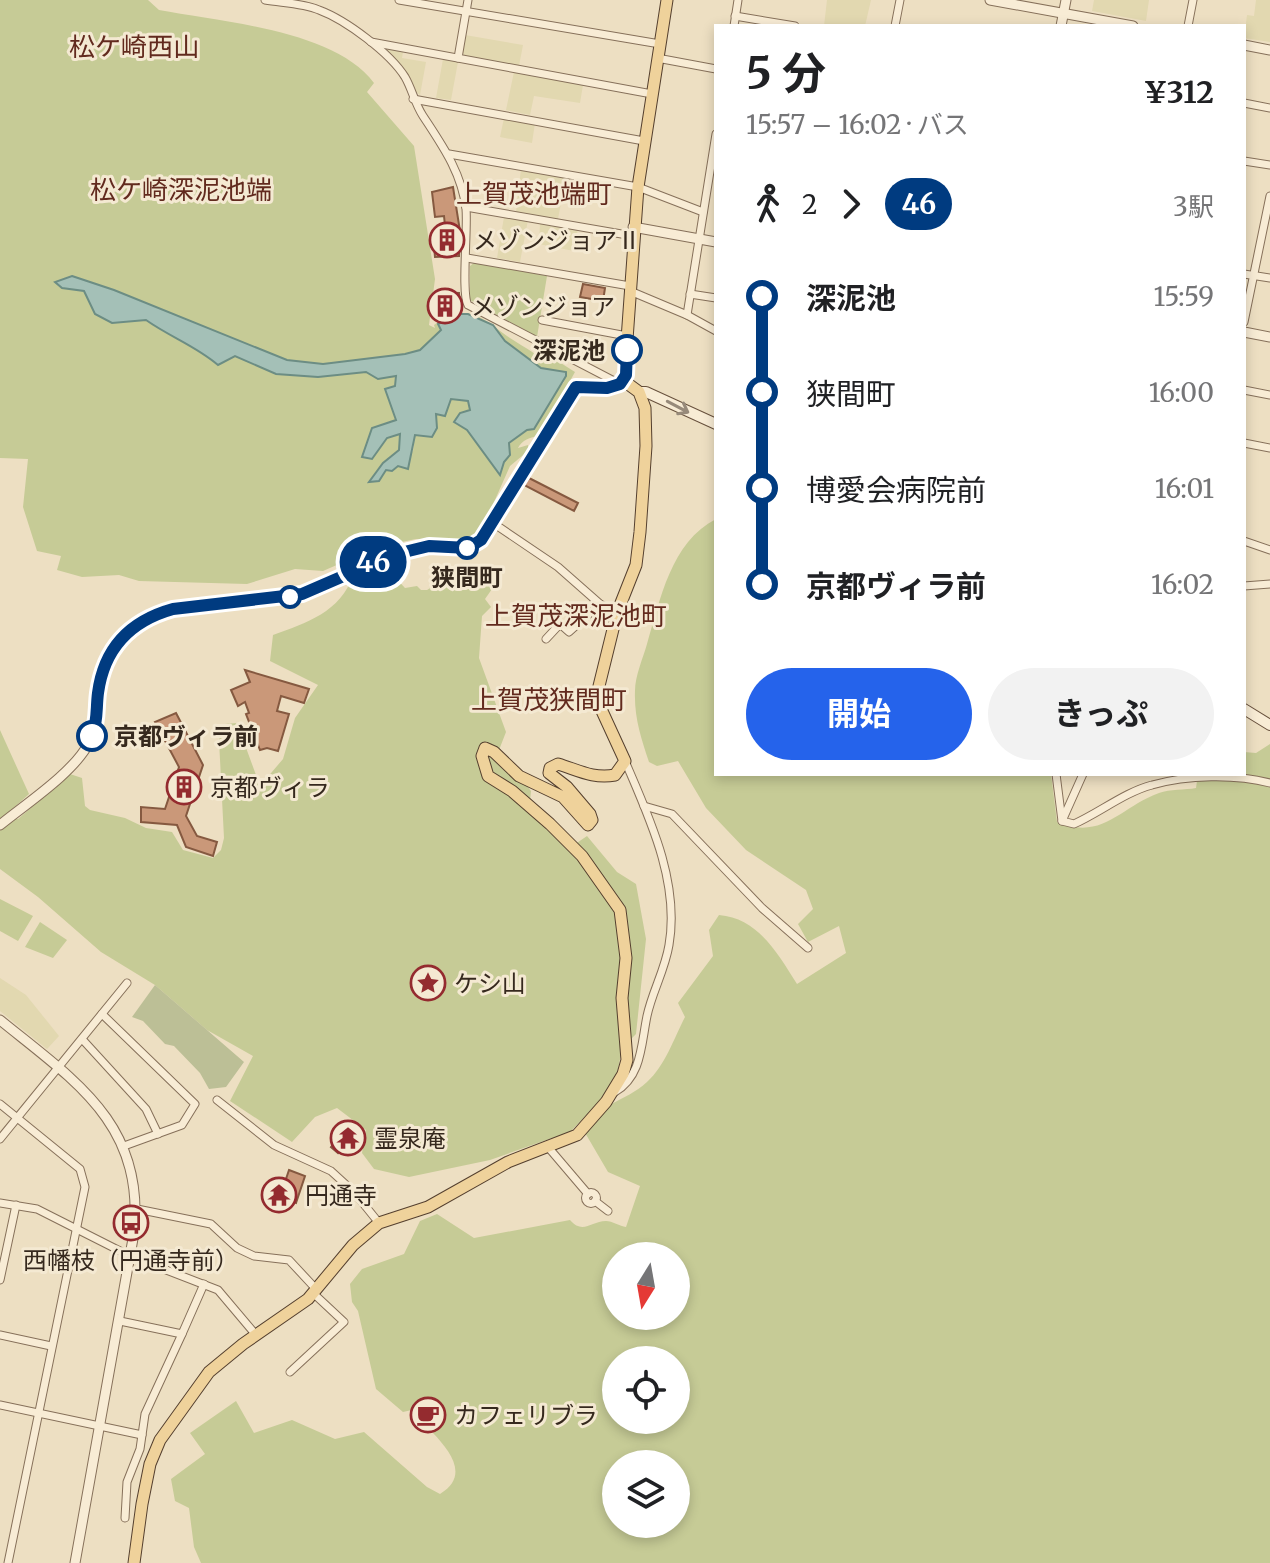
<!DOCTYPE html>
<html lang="ja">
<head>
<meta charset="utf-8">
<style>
  :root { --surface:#fff; --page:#f2f2f2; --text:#202124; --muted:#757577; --accent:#2563eb }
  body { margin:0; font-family:Merriweather,"Noto Sans JP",serif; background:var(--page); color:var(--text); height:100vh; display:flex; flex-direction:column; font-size:30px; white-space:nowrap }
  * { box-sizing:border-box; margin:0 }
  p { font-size:26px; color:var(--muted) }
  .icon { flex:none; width:44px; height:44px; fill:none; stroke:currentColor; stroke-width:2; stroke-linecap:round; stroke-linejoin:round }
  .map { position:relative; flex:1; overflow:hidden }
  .details { position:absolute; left:714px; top:24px; width:532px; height:752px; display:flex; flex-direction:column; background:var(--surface); border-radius:0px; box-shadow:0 4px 12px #0003 }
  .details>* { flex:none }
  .badge { padding:0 16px; border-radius:26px; font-size:28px; line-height:52px }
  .needle { width:52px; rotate:191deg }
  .fabs { position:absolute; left:602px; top:1242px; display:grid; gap:16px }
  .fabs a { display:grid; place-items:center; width:88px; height:88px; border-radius:50%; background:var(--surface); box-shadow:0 4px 12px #0003; font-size:40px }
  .map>.badge { position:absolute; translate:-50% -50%; box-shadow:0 0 0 4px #fff }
  .legs { display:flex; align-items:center; gap:12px; height:88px; padding:0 32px; font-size:26px }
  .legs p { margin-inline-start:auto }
  .summary { display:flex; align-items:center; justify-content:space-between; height:136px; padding:0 32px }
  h1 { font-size:44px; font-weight:700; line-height:60px }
  .action { display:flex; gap:16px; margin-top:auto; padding:16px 32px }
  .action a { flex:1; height:92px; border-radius:48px; background:var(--accent); color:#fff; font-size:32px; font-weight:700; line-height:92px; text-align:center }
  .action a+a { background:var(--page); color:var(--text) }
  ul { padding:0 32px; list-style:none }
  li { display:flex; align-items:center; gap:28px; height:96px; font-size:30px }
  li i { display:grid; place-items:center; width:12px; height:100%; margin:0 10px; background:currentColor }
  li i::after { content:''; width:20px; height:20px; margin:-10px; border:6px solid; border-radius:50%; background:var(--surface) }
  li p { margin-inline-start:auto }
  li:first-child i { background:linear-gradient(#0000 50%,currentColor 0) }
  li:last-child i { background:linear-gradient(currentColor 50%,#0000 0) }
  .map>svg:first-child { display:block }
  .farmland { fill:#e2d8b0 }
  .green { fill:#c6cb96; fill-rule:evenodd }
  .cemetery { fill:#bcbf96 }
  .water { fill:#a4c0b7; stroke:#6c8d84; stroke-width:2 }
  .building { fill:#ca9879; stroke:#855940; stroke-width:2 }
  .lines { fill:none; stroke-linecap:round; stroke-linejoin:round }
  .minor-casing { stroke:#86705a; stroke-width:9 }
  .tertiary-casing { stroke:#86705a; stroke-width:11 }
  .secondary-casing { stroke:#68513d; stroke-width:12 }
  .primary-casing { stroke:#543f2e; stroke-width:13 }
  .minor { stroke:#f8ecd5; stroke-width:7 }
  .tertiary { stroke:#f8ecd5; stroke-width:9 }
  .secondary { stroke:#f8ecd5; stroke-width:10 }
  .primary { stroke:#efd29b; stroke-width:11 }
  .oneway { stroke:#978a7a }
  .line-1-casing { stroke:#fff; stroke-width:18 }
  .line-1 { stroke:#003b80; stroke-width:12 }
  .stop-1-dot { fill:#fff; stroke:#003b80; stroke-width:4 }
  .labels { text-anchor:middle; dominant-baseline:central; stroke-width:6; stroke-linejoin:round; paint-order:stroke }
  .poi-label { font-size:24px; fill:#36291e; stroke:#f4e9d2; text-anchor:start }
  .stop-label { font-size:24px; font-weight:bold; fill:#36291e; stroke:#f4e9d2; text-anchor:end }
  .neighbourhood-label { font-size:26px; fill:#622a1e; stroke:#f4e9d2 }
</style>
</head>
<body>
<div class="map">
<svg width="1270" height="1563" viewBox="0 0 1270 1563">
  <rect width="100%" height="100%" fill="#eddfc2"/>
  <!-- farmland -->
  <g class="farmland">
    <polygon points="827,0 871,0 865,26 824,26"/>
    <polygon points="1094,0 1149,0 1146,21 1092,11"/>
    <polygon points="1256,0 1270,0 1270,42 1244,38 1247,15 1254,16"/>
    <polygon points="465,35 523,45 519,66 464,55 462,51"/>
    <polygon points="387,48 403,52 402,58 426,62 420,95 414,90 409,77 385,51"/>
    <polygon points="443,59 458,62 451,100 436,98"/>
    <polygon points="514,72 583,85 580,103 534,96 530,115 506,110"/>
    <polygon points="504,118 535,123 532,143 500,137"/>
    <polygon points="521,169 566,177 558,219 516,212"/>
    <polygon points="504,217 528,220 520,262 497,258"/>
    <polygon points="540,223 578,229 574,251 539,244"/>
    <polygon points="0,978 26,995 59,1036 47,1049 0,1011"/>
  </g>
  <!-- green -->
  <g class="green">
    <path d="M0,0H148L159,10C222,22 335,30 374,83L367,92L414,146L435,279L429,325L435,328L434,325C468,303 478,315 507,336C520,345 533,351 545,362L556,360L575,372L539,436C530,437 522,440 518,448L528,445V451L510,466L479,536L460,544L416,539L378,547L323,571L295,569L247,584L139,581L119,575L82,577L57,570L61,556L37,551L23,507L28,459L0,458ZM72,276L114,290L287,360L323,364L405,354L420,350L441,330L438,325L482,321L493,325L505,341L541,368L566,372L564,382L527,430L509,444L499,474L467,430L471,411L468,401L451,399L415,435L413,451L386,470L383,463L399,450L401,434L387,437L372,459L396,420L386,389L395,386L396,376L366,372L318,377L277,374L235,356L218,365C196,346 170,337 146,320L112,323L90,303L84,291L62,288L56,282Z"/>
    <polygon points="475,262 547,276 537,337 470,300 470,266"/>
    <path d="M716,519V774H1051L1057,822C1103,841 1120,807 1159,793C1170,789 1185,790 1196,788L1198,774H1244V752L1256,753L1270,744V1563H201L194,1547L189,1508L175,1501L171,1479L205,1454L190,1433L236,1401L254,1433L292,1420L335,1439L364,1432L427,1487L440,1494C470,1476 450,1451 433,1433L439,1413L438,1403L421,1397L416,1409L403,1412L376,1389L358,1311L352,1302L350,1284L362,1269L404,1254L420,1221L437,1214L474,1238L570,1220C583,1235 591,1221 606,1221C612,1221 620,1226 626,1227L640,1186L608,1172L584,1131C599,1102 624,1103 647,1082C665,1066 674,1038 685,1017L678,1003L713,956L709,930L719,915C758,918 778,954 797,984L846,953L839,926L808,942L798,924L813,909L806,890L746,850L706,808L678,761L657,766L649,762C641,738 634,717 635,691C635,676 643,658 647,644C660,600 671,542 716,519ZM616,1256H676V1316H616ZM616,1360H676V1420H616ZM616,1464H676V1524H616Z"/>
    <path d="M373,569L378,575L391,573L405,588L417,586L421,590H427L445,579L458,582L466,571L489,581L492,589L485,599L491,607L482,616L479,658L506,732L499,750L531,791L529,812L568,849L587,836L617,872L636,884L646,939L636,1034C613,1056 625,1060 612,1084C601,1103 580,1120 566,1137L552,1138L490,1160L409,1177L374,1169L362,1153L366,1130L337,1108L315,1117L292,1142L230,1101L253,1056L207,1030L155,985L101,952L38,897L0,869V730L29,794L7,814L18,819L70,774L82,778L85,806L90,810L125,818L146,828L172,832L183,850L213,858L221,850L224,838L219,740L225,724L237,723L260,786L283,759L295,718L318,685L270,661L273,635C306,623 341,612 353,575Z"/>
    <polygon points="0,899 33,916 18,941 0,931"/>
    <polygon points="40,922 67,940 53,958 25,947"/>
  </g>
  <!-- cemetery -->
  <polygon class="cemetery" points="155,985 244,1062 226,1087 209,1089 200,1073 174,1046 165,1044 143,1021 132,1017"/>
  <!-- water -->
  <path class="water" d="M72,276L114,290L287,360L323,364L405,354L420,350L441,330L438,324L457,314H468L493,325L505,341L541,368L566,372V376L534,429L527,430L509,443L510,455L504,462L500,475L467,430L454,422L460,413L470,410L468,401L451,399L445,416L436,414L437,428L432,437L415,435L408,469L398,466L392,471L386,470L379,481L369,482L383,463L399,450L400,434L387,438L372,459L362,457L372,428L396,420L385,389L395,386L396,376L378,379L366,372L318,377L276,374L235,356L218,365C196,346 170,337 146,320L112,323L95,314L84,291L62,288L55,282Z"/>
  <!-- building -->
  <g class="building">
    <polygon points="453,187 460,231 459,256 435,257 433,235 446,235 444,216 435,217 432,192"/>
    <polygon points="583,284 605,288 603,301 580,297"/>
    <polygon points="437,292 459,293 460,306 454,306 441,317 433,316"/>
    <polygon points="529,478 578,503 574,511 524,485"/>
    <polygon points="245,670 309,689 304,703 281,696 277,711 289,714 278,751 267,748 260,750 246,714 249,713 245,702 238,706 231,690 250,682"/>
    <polygon points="176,713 203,765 186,816 197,836 217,842 213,856 186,847 177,825 141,822 141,807 165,809 179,767 155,722"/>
    <polygon points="350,1123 360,1130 351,1142 355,1145 351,1152 341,1149 338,1153 331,1147"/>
    <polygon points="289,1170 305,1176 296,1203 280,1197"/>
  </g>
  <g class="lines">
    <!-- minor casing -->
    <g class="minor-casing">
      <g id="minor">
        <path d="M265,0C283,3 303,3 319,10C346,20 390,53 405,77C412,89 415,104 423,116C442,145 462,173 466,209C468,229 461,294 468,305L620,384"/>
        <polyline points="399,0 660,44"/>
        <polyline points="735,16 795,26"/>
        <polyline points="734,26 738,0"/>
        <polyline points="895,26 900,0"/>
        <polyline points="1188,26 1193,0"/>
        <polyline points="371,42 652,94"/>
        <polyline points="458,58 468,0"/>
        <polyline points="657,58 716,69"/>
        <polyline points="413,99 644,141"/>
        <polyline points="1244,103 1270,108"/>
        <polyline points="449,154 638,187 703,212"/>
        <polyline points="1244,161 1270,165"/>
        <polyline points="466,207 633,236"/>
        <polyline points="467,258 630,286"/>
        <polyline points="1244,274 1270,278"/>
        <polyline points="630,291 687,315 716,331"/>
        <polyline points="690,294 716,298"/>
        <polyline points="687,315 716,134"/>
        <polyline points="542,320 627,336"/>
        <polyline points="1244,322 1270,196"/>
        <polyline points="1244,390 1270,395"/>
        <polyline points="1244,443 1270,448"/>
        <polyline points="493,523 558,567 600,604 617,613"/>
        <polyline points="1244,541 1270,550"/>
        <polyline points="1244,586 1270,584"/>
        <polyline points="546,639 560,624 569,632 600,604"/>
        <polyline points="1056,774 1062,821"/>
        <path d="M1083,774L1062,821L1074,824C1099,813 1125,792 1152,785C1187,775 1235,774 1270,783"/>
        <polyline points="644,806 672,814 762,908 808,948"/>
        <polyline points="102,1014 195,1104 182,1125 124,1146"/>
        <polyline points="82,1039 146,1109 158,1134"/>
        <path d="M615,1092C642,1076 641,1045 647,1016C652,992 665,970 669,945C680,882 649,817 625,761"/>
        <polyline points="217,1100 274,1145 331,1171 354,1192 379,1223"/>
        <polyline points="0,1104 80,1169 85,1187 8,1563"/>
        <polyline points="0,1139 127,983"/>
        <polyline points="548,1147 588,1194"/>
        <circle cx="591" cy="1198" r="5.5"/>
        <polyline points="595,1201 608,1211"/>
        <polyline points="0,1203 37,1209 130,1256 218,1290 256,1335"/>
        <polyline points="137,1209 211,1224 237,1248 254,1256 289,1260 316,1289"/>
        <polyline points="0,1280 16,1205"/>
        <polyline points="120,1321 182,1334 204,1284"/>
        <polyline points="0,1335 51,1346"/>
        <polyline points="290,1372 344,1322 313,1293"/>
        <polyline points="0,1405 142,1435"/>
        <polyline points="125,1518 127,1482 140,1449 145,1414 182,1334"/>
      </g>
    </g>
    <!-- tertiary casing -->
    <g class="tertiary-casing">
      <g id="tertiary">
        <polyline points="990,0 1133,26"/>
        <polyline points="1061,26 1066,0"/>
        <polyline points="1244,45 1270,50"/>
        <polyline points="633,227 716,242"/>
        <polyline points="1244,332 1270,337"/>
        <path d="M0,825C27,803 73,773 89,743C108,708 89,659 127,630C175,594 242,607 298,595C339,586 375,558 417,549C439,544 462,552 481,540L576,387L607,388L624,381"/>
        <path d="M0,1020C75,1081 145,1124 134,1233L75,1563"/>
      </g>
    </g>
    <!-- secondary casing -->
    <g class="secondary-casing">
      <g id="secondary">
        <polyline points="639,392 646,392 716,424"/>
        <polyline points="1244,709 1270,725"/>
      </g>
    </g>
    <!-- primary casing -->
    <g class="primary-casing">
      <path id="primary" d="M134,1563L142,1504L150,1464L160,1440L209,1372L243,1344L308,1299L353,1245L379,1223L428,1207L508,1162L577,1135L606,1102L623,1074L627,1060L622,998L626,958L620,910L582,856L550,824L512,791L488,776L482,756L485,748L494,752L519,776L563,797L588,825L592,820L590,814L567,787L549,773L550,768L558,764C578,770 593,779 615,775L625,761L602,711L599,686L617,613L636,565L640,532L646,446L645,408L639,392L624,381L638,187L667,0"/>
    </g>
    <!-- minor -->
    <use href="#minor" class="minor"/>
    <!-- tertiary -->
    <use href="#tertiary" class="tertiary"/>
    <!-- secondary -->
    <use href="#secondary" class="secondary"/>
    <!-- primary -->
    <use href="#primary" class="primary"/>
  </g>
  <!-- one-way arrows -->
  <defs><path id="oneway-shaft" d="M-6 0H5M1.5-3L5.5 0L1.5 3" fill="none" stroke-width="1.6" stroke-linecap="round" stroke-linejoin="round" transform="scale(2)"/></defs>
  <use class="oneway" href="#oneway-shaft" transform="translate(678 407) rotate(28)"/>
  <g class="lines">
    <!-- line-1 casing -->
    <g class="line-1-casing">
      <path id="line-1" d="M92,736C98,721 96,708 98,693C104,648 130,621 173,609L302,594L392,555L429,546L468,548L481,540L576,387L607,388L620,384L626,375L627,350"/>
    </g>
    <!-- line-1 -->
    <use href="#line-1" class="line-1"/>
  </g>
  <!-- icons -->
  <defs>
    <g id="building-ring" transform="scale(1.8)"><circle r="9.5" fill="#f4e9d2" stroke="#942b2f" stroke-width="1.5"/><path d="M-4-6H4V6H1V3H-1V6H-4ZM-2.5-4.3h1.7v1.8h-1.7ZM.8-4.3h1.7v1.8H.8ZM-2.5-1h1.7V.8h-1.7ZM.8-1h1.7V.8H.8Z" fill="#942b2f"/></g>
    <g id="sight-ring" transform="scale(1.8)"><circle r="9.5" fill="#f4e9d2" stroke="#942b2f" stroke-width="1.5"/><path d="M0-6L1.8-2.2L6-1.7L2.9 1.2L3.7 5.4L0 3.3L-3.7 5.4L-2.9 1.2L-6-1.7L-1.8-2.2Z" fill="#942b2f"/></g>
    <g id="temple-ring" transform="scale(1.8)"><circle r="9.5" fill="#f4e9d2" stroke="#942b2f" stroke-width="1.5"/><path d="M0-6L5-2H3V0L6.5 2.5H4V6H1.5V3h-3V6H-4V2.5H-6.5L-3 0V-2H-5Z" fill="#942b2f"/></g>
    <g id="bus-ring" transform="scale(1.8)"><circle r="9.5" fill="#f4e9d2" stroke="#942b2f" stroke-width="1.5"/><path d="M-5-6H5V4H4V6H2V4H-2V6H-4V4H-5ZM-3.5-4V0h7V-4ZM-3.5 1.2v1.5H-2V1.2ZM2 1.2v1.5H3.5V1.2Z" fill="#942b2f"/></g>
    <g id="cafe-ring" transform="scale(1.8)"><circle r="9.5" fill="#f4e9d2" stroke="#942b2f" stroke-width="1.5"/><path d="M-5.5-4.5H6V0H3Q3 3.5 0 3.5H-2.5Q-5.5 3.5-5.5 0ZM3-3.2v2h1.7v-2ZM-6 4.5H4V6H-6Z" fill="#942b2f"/></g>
  </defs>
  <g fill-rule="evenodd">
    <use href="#building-ring" x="447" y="240"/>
    <use href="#building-ring" x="445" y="306"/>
    <use href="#building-ring" x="184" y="787"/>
    <use href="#sight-ring" x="428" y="983"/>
    <use href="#temple-ring" x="348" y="1138"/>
    <use href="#temple-ring" x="279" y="1195"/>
    <use href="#bus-ring" x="131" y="1223"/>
    <use href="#cafe-ring" x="428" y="1415"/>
  </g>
  <!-- markers -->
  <g class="stop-1-dot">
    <circle cx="627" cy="350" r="14"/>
    <circle cx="467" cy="548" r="10"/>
    <circle cx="290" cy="597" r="10"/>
    <circle cx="92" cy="736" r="14"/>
  </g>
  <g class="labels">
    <!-- poi labels -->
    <g class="poi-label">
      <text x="473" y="240">メゾンジョアⅡ</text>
      <text x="471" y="306">メゾンジョア</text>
      <text x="210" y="787">京都ヴィラ</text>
      <text x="454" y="983">ケシ山</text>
      <text x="374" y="1138">霊泉庵</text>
      <text x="305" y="1195">円通寺</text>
      <text x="131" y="1260" text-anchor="middle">西幡枝（円通寺前）</text>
      <text x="454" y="1415">カフェリブラ</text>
    </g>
    <!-- stop labels -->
    <g class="stop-label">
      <text x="605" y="350">深泥池</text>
      <text x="467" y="577" text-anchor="middle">狭間町</text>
      <text x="114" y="736" text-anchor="start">京都ヴィラ前</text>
    </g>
    <!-- neighbourhood labels -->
    <g class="neighbourhood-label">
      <text x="134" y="46">松ケ崎西山</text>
      <text x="181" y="189">松ケ崎深泥池端</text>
      <text x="534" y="193">上賀茂池端町</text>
      <text x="576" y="615">上賀茂深泥池町</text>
      <text x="549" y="699">上賀茂狭間町</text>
    </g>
  </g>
</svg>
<div class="fabs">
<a><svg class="needle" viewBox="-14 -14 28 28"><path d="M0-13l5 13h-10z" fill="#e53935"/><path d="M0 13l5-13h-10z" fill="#757577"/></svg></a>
<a><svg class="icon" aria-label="locate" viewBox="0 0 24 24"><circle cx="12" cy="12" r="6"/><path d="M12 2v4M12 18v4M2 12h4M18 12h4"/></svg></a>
<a><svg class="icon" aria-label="layers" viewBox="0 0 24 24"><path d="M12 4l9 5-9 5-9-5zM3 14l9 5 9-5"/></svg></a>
</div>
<b class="badge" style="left:373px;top:562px;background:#003b80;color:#fff">46</b>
<section class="details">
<div class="summary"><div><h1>5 分</h1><p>15:57 – 16:02 · バス</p></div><b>¥312</b></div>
<div class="legs"><svg class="icon" aria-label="walk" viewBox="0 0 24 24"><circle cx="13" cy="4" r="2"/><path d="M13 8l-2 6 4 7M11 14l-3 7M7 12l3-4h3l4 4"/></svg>2<svg class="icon" aria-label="forward" viewBox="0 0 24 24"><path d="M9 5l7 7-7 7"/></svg><b class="badge" style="background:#003b80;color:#fff">46</b><p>3駅</p></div>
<ul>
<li><i style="color:#003b80"></i><b>深泥池</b><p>15:59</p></li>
<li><i style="color:#003b80"></i><span>狭間町</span><p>16:00</p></li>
<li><i style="color:#003b80"></i><span>博愛会病院前</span><p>16:01</p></li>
<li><i style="color:#003b80"></i><b>京都ヴィラ前</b><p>16:02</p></li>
</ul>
<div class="action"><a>開始</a><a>きっぷ</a></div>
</section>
</div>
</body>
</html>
